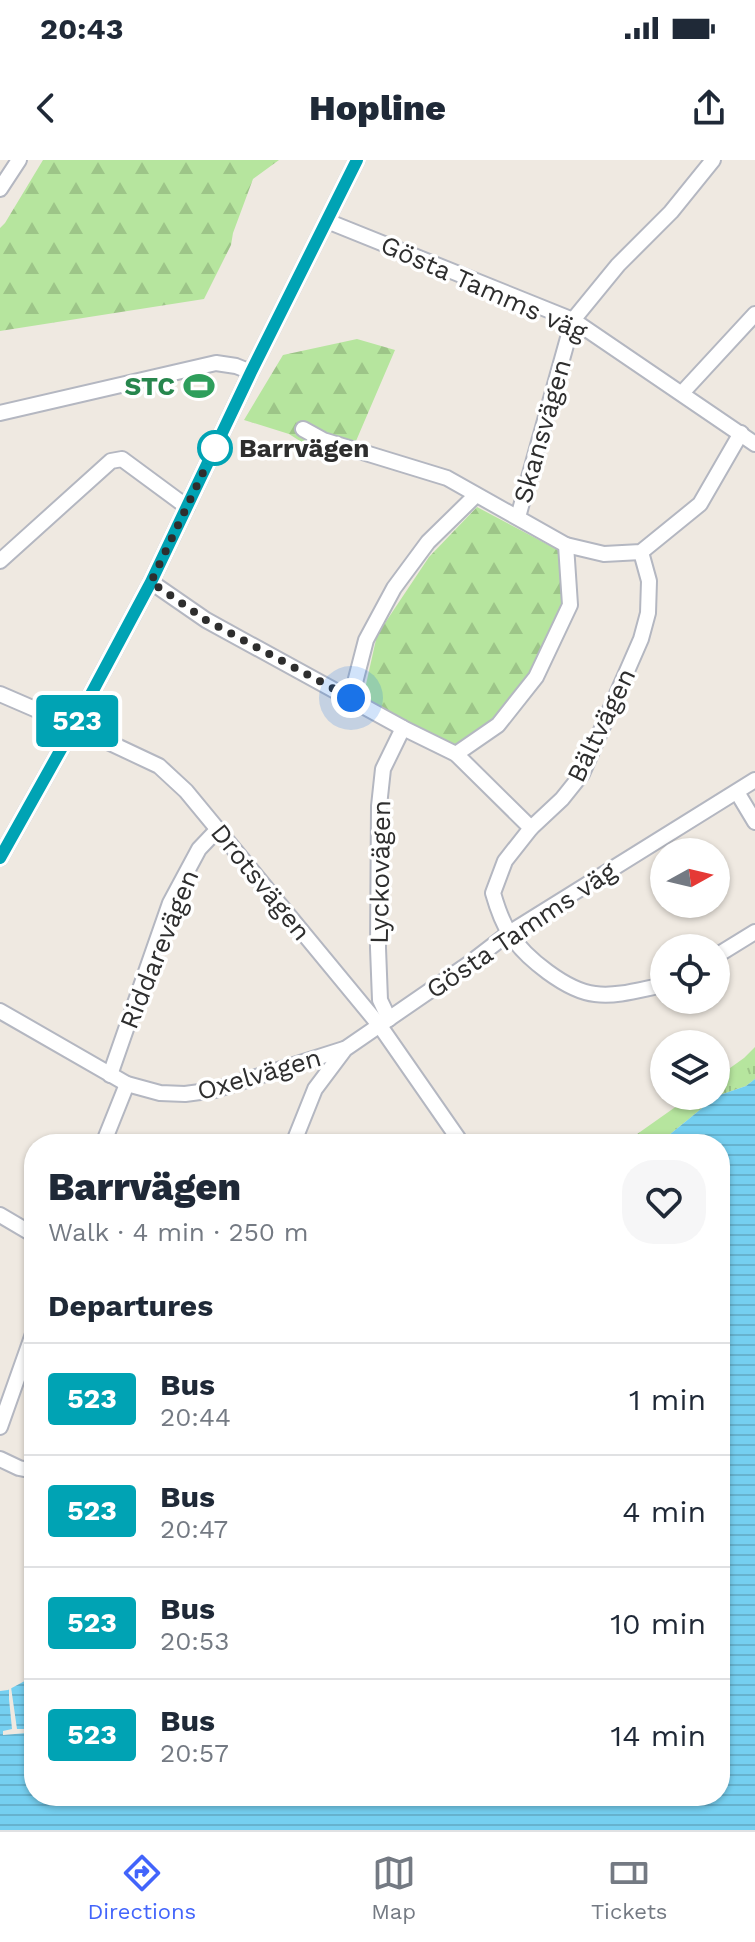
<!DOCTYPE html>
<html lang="en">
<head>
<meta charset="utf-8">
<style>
  :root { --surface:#fff; --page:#f6f6f7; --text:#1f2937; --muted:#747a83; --line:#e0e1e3; --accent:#4264fb }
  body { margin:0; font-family:"Work Sans",sans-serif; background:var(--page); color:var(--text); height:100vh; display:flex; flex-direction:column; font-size:30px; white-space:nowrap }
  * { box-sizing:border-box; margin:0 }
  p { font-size:26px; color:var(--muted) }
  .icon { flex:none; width:44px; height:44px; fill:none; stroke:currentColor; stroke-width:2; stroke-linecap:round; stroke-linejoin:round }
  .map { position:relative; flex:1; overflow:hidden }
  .panel { position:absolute; left:24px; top:974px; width:706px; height:672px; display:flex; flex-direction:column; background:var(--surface); border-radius:32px; box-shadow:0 2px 6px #0004 }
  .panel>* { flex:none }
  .badge { padding:0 16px; border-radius:6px; font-size:28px; line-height:52px }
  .needle { width:52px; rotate:82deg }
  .controls { position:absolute; left:650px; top:678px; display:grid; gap:16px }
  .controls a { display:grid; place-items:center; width:80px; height:80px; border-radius:50%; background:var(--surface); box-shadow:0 2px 6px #0004; font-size:40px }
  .you { position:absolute; width:40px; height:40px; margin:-20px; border:6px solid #fff; border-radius:50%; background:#1a73e8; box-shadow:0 0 0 12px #1a73e833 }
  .map>.badge { position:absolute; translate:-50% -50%; box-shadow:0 0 0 4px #fff }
  h2 { padding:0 24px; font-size:30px; line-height:72px }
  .round { display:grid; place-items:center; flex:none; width:84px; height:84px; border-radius:32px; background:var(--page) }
  .overview { display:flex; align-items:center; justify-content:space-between; height:136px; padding:0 24px }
  h1 { font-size:38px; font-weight:800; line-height:60px }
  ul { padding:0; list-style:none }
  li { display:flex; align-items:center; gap:24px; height:112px; padding:0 24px; border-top:2px solid var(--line) }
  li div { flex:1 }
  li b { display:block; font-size:30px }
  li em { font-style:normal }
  li .badge { min-width:88px; font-weight:700; text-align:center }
  .status { display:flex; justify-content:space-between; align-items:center; height:56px; padding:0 40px; background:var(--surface); direction:ltr }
  .status svg { height:22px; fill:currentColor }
  header { display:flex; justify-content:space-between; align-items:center; height:104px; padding:0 24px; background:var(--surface); font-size:36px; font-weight:800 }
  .dock { display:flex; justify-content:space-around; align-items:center; height:112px; border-top:2px solid var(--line); background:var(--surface); font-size:22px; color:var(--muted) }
  .dock a { display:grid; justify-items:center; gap:4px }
  .dock .current { color:var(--accent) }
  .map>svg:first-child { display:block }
  .grass { fill:url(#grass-tufts) }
  .forest { fill:url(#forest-firs) }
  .water { fill:url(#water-rules) }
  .pier { fill:#efe9e1 }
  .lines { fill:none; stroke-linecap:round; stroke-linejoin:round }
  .minor-casing { stroke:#b4b7c1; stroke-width:18 }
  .minor { stroke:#fff; stroke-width:14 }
  .line-casing { stroke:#fff; stroke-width:18 }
  .line { stroke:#00a3b4; stroke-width:12 }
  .walk { stroke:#2e2e2e; stroke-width:8; stroke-dasharray:0 14.4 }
  .stop-dot { fill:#fff; stroke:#00a3b4; stroke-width:4 }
  .labels { text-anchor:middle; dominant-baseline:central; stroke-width:7; stroke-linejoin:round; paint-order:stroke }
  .street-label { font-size:26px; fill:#2e2e2e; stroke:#fff }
  .leisure-label { font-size:26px; font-weight:bold; fill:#27864d; stroke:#fff; text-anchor:end }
  .stop-label { font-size:26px; font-weight:bold; fill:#2e2e2e; stroke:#fff; text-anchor:start }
</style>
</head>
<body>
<div class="status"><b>20:43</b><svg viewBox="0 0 49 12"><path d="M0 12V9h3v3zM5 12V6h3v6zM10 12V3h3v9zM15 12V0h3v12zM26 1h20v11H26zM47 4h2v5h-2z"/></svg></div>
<header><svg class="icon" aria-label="back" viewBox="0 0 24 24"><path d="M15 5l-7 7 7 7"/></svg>Hopline<svg class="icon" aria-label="share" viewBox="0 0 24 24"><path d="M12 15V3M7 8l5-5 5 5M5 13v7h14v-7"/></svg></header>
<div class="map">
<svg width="755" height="1670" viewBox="0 0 755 1670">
  <defs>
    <pattern id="grass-tufts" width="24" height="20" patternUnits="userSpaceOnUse" patternTransform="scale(2)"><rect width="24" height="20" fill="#b6e59e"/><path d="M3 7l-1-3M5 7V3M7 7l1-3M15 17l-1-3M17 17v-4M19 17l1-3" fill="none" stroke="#9dc588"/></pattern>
    <pattern id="forest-firs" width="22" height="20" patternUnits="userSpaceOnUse" patternTransform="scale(2)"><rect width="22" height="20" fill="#b6e59e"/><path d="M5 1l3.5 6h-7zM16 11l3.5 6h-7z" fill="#9dc588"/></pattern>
    <pattern id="water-rules" width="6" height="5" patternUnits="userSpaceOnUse" patternTransform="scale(2)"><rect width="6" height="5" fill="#75cff0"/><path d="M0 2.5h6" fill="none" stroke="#66b2ce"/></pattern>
  </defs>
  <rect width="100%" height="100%" fill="#efe9e1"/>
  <!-- grass -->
  <polygon class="grass" points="755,887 755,919 746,926 717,936 658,984 623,984 691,936 716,936 716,918 744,898"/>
  <!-- forest -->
  <g class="forest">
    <polygon points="43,0 279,0 253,19 233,73 231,85 204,139 0,171 0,68 5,63"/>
    <polygon points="357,179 395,190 356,281 328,299 289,274 244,260 283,195"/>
    <polygon points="477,347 560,391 566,441 528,518 493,559 455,587 363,538 377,475 429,397"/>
  </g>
  <!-- water -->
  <polygon class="water" points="755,919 755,1670 0,1670 0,1531 8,1530 34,1516 34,1636 720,1636 720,984 658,984 717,936 746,926"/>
  <!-- pier -->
  <polygon class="pier" points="11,1527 17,1569 26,1569 27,1573 3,1575 3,1571 12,1569 9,1539 9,1528"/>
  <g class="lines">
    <!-- minor casing -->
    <g class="minor-casing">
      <g id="minor">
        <polyline points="0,29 19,0"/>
        <polyline points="327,61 573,160 755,284"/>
        <polyline points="682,233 755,154"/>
        <polyline points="0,253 216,203 236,206 251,212"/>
        <polyline points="303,269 323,280 447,318 566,385 604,394 641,392 700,344 741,273"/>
        <polyline points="518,357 573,160 618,105 671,52 713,0"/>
        <path d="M641,392L649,421L648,453L641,479L582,614L562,639L531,668L505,701L493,733C497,747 502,762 510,774C525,798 567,831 595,834C618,837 642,829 664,825"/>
        <polyline points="0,401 111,301 122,299 187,347"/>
        <polyline points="151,422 206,460 403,568 456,594 531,668"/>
        <polyline points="0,534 74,566 159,606 186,631 380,866 462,984"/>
        <polyline points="351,538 366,480 394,428 428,382 476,335"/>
        <polyline points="456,594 498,565 536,517 570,445 566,385"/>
        <polyline points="737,632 755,662"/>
        <polyline points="0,698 74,566 151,422 251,212 357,0"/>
        <polyline points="716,796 755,772"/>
        <polyline points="0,851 127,924 160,933 185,934 215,930 344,889"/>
        <polyline points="389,859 380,840 378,788 379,646 383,609 403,568"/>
        <polyline points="110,915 170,743 199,689 218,669"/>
        <polyline points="103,984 127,924"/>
        <polyline points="293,984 315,929 345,889 470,803 509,773 755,620"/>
        <polyline points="0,1055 34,1075"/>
        <polyline points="0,1267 34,1171"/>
        <polyline points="0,1299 19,1308 34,1311"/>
      </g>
    </g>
    <!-- minor -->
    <use href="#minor" class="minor"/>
  </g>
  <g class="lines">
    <!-- line casing -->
    <g class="line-casing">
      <polyline id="line" points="0,698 74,566 151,422 251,212 357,0"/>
    </g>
    <!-- line -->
    <use href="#line" class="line"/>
    <!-- walk -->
    <polyline class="walk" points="215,288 218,281 151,422 206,460 351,538"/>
  </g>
  <!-- icons -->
  <defs>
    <g id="stadium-bare" transform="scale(2.4)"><path d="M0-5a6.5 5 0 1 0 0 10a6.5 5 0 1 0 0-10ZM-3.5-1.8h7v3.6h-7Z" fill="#2e9e5b" stroke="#fff" stroke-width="2.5" paint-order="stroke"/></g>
  </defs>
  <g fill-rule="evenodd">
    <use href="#stadium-bare" x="199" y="226"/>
  </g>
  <!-- markers -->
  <circle class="stop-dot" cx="215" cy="288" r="16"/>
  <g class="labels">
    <!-- street labels -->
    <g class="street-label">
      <text transform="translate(484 128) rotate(24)">Gösta Tamms väg</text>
      <text transform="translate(542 271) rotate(-74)">Skansvägen</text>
      <text transform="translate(601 565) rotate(-64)">Bältvägen</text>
      <text transform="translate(380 712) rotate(-89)">Lyckovägen</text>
      <text transform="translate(261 722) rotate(51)">Drotsvägen</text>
      <text transform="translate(521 770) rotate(-34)">Gösta Tamms väg</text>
      <text transform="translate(159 789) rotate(-68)">Riddarevägen</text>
      <text transform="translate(259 914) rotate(-16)">Oxelvägen</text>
    </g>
    <!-- leisure labels -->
    <g class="leisure-label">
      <text x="175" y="226">STC</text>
    </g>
    <!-- stop labels -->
    <g class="stop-label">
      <text x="239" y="288">Barrvägen</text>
    </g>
  </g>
</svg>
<div class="controls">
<a><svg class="needle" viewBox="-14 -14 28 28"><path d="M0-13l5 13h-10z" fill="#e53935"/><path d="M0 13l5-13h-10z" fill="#747a83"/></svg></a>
<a><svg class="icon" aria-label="locate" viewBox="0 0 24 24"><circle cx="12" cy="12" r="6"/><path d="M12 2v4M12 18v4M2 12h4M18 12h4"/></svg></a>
<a><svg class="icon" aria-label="layers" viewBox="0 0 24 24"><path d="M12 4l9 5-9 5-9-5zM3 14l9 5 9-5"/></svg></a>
</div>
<div class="you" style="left:351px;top:538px"></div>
<b class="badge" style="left:77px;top:561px;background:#00a3b4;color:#fff">523</b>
<section class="panel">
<div class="overview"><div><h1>Barrvägen</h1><p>Walk · 4 min · 250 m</p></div><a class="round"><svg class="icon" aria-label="heart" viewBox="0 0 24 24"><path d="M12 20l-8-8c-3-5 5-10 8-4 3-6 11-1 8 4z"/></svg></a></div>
<h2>Departures</h2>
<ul>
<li><span class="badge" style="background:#00a3b4;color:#fff">523</span><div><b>Bus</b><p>20:44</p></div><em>1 min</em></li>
<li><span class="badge" style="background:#00a3b4;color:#fff">523</span><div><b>Bus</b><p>20:47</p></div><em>4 min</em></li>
<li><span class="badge" style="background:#00a3b4;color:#fff">523</span><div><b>Bus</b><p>20:53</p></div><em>10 min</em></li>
<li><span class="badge" style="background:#00a3b4;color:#fff">523</span><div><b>Bus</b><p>20:57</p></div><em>14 min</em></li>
</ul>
</section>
</div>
<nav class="dock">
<a class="current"><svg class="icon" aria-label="directions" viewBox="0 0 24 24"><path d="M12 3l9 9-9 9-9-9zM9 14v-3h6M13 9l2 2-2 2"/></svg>Directions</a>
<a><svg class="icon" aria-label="map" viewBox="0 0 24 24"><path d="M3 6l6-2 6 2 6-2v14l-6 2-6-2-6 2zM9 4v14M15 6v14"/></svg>Map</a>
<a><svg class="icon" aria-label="tickets" viewBox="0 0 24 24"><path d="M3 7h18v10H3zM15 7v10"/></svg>Tickets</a>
</nav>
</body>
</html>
